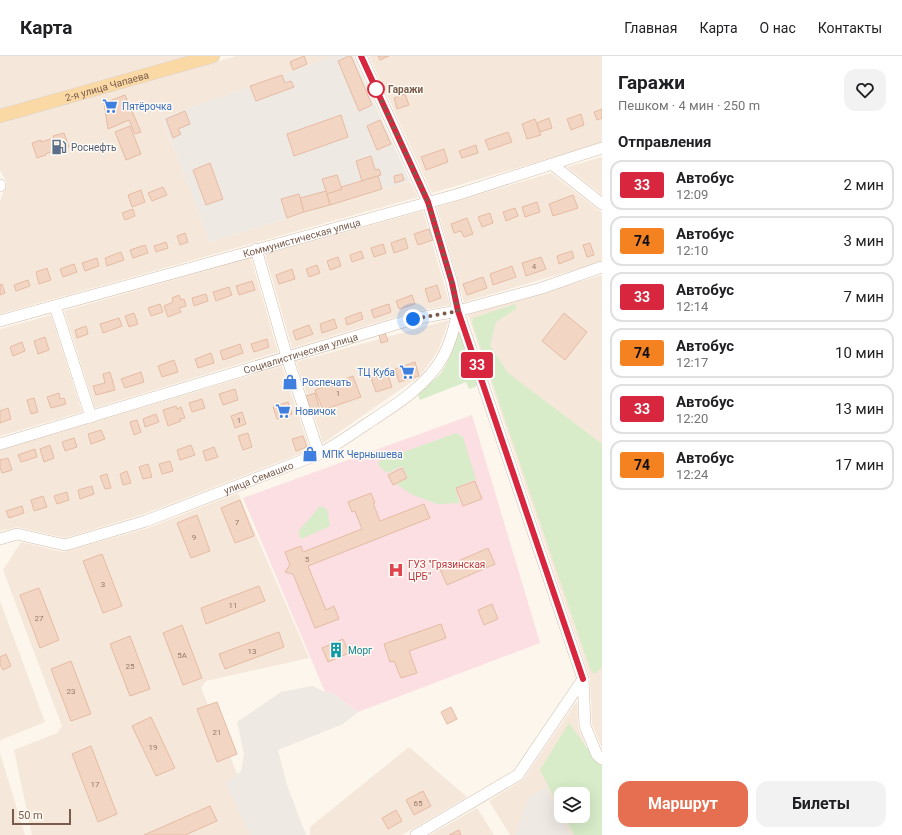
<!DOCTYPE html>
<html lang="ru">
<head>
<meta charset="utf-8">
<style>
  :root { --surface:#fff; --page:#f2f2f2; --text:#202124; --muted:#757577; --line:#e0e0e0; --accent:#e76f51 }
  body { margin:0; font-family:Roboto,sans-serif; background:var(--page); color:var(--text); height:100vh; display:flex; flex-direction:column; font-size:15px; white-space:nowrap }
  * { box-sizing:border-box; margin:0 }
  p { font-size:13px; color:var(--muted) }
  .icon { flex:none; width:22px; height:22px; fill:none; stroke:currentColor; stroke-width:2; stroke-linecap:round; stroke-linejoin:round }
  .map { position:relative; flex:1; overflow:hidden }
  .sheet { display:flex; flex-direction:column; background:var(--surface); width:300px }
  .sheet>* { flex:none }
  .badge { padding:0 8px; border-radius:3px; font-size:14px; line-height:26px }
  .fabs { position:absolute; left:554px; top:731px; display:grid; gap:8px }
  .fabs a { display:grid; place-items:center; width:36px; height:36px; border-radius:8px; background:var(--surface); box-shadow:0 4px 16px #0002; font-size:20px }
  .scale { position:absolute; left:12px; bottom:10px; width:59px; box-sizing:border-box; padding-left:4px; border:2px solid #7a5c4d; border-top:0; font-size:11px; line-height:14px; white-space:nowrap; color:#7a5c4d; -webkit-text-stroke:3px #fffaf3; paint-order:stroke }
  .you { position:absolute; width:20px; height:20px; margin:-10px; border:3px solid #fff; border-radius:50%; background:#1a73e8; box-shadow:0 0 0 6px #1a73e833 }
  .map>.badge { position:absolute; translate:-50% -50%; box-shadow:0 0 0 2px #fff }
  h2 { padding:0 16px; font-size:15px; line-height:36px }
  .round { display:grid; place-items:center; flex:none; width:42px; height:42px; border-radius:12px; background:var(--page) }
  .overview { display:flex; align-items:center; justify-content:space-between; height:68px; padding:0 16px }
  h1 { font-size:19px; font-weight:700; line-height:30px }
  .cta { display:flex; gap:8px; margin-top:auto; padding:8px 16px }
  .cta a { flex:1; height:46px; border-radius:12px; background:var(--accent); color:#fff; font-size:16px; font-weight:700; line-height:46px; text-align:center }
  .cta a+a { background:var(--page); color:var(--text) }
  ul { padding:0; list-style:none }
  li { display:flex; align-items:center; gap:12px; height:50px; margin:0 8px 6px; padding:0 8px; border:2px solid var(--line); border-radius:12px }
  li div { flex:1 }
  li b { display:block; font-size:15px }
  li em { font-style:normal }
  li .badge { min-width:44px; font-weight:700; text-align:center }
  header { display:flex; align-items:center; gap:24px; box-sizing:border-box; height:56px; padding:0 20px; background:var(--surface); border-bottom:1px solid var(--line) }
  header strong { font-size:19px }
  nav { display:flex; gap:22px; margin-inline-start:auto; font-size:14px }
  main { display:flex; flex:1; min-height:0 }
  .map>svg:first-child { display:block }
  .residential { fill:#f5e8da; fill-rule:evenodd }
  .industrial { fill:#efe9e4 }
  .medical { fill:#fbdfe3 }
  .green { fill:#d8ecc9 }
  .building { fill:#f3d5c3; stroke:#e6bba3 }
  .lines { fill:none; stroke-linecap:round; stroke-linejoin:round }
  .minor-casing { stroke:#d1beb0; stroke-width:12 }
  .major-casing { stroke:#dad1cd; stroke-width:14 }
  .minor { stroke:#fff; stroke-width:11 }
  .major { stroke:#fbd9a5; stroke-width:13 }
  .line-casing { stroke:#fff; stroke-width:9 }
  .line { stroke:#d7263d; stroke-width:6 }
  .walk { stroke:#7a5c4d; stroke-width:4; stroke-dasharray:0 7.2 }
  .stop-dot { fill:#fff; stroke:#d7263d; stroke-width:2 }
  .labels { text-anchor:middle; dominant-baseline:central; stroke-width:3; stroke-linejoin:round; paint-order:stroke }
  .number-label { font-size:8px; fill:#987a6a }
  .street-label { font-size:10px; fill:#7a5c4d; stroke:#fffaf3 }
  .stop-label { font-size:10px; font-weight:bold; fill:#7a5c4d; stroke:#fffaf3; text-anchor:start }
  .shop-label { font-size:10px; fill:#366cbe; stroke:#fffaf3; text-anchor:start }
  .service-label { font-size:10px; fill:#4e5e75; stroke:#fffaf3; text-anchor:start }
  .health-label { font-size:10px; fill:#be3a42; stroke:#fffaf3; text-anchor:start }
  .culture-label { font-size:10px; fill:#0d838f; stroke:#fffaf3; text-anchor:start }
</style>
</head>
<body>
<header>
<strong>Карта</strong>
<nav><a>Главная</a><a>Карта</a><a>О нас</a><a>Контакты</a></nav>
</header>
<main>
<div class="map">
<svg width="602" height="779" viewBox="0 0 602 779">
  <rect width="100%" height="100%" fill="#fdf6ec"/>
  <!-- residential -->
  <g class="residential">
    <polygon points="0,0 188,0 0,53"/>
    <polygon points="237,0 334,0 162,62 210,186 410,125 418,141 0,258 0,145 7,127 0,114 0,67"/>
    <polygon points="369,0 602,0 602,87 432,137"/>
    <polygon points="602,101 602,139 567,111"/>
    <polygon points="551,117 602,157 602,206 464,246 437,151"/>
    <polygon points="423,155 450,249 412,256 292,292 265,198"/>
    <polygon points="251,202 278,296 95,352 64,255"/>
    <polygon points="602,219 602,692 592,668 590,622 468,259"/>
    <polygon points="51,259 82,356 0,380 0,273"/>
    <polygon points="449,264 438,295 420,320 323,387 296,306"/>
    <polygon points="282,310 310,394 144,458 65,482 17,471 0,475 0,394"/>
    <polygon points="238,437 309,602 206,625 201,632 263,779 32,779 14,694 57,677 62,670 3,514 21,486 63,496 148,472"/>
    <polygon points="0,545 45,666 1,684 0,686"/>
    <path d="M577,645L578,671L591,703L602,779H510L489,745L523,724ZM561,738H583V760H561Z"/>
    <polygon points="409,691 467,741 402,779 310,779 310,771"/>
    <polygon points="0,697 25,779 0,779"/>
    <polygon points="477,752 494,779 430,779"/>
  </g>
  <!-- industrial -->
  <g class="industrial">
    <polygon points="334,0 353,0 410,125 210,186 162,62"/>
    <polygon points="312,630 325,636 333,637 358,656 343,668 278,694 287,729 306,779 250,779 226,727 241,715 244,698 237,666 281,636"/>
    <polygon points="546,731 570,779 515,779 529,740"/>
  </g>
  <!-- medical -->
  <polygon class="medical" points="472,359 540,587 358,656 333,637 325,636 243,442"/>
  <!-- green -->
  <g class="green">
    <polygon points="515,248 516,250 516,253 496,266 490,289 508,317 602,388 602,611 596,617 593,617 591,615 585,598 472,266 473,262"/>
    <path d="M459,273L478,328L475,331L469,333L466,326L420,344L418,339L420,336C426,329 435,325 441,317C450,305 454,287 459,273Z"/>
    <polygon points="456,377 463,381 476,423 455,432 460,447 437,448 413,439 396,428 408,422 402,410 388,417 381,412 378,408 379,405"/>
    <polygon points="320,450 327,453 330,470 301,483 298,476"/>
    <polygon points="569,667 595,703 602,710 602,779 574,779 564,760 583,760 583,738 561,738 561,755 540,714"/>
  </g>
  <!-- building -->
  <g class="building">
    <polygon points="304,0 307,8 293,14 290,6"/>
    <polygon points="349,0 351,0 372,49 359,55 338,5"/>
    <polygon points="378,0 389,0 380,4"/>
    <polygon points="282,19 285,27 291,25 294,31 256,45 250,30"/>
    <polygon points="405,38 409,49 397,53 394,42"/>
    <polygon points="125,39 141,76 135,78 129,64 108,73 104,47"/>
    <polygon points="602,53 602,62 597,64 594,56"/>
    <polygon points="185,55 190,68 178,73 181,78 173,82 166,63"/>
    <polygon points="581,58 584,69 571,74 567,63"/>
    <polygon points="341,59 348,81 294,100 287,78"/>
    <polygon points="549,62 552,72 540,76 537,67"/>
    <polygon points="535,63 541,79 527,83 522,68"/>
    <polygon points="380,64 391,88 377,94 367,70"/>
    <polygon points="130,70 141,98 126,104 115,76"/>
    <polygon points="508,76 512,86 489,94 485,84"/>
    <polygon points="64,77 69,91 58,95 53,80"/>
    <polygon points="54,82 58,94 45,98 46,99 37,102 32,87 41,84 41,86"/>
    <polygon points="476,89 478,97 462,102 459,95"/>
    <polygon points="444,93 448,106 426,114 421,101"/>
    <polygon points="371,100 375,114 379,113 381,119 362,125 356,105"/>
    <polygon points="210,107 223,143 206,149 193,114"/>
    <polygon points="402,118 404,124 395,127 394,120"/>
    <polygon points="337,119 342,133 327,138 322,123"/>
    <polygon points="378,120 382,133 330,149 327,138 342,133 341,131"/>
    <polygon points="163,131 167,139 152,145 148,137"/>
    <polygon points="141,134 145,146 132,151 128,139"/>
    <polygon points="326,135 330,149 304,156 300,142"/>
    <polygon points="299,138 304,156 287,162 281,143"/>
    <polygon points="573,139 578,152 553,160 549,148"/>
    <polygon points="537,146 540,156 525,161 522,151"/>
    <polygon points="515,152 518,160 506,165 503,156"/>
    <polygon points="133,153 135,160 125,164 122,157"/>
    <polygon points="490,157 493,167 482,171 478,161"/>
    <polygon points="467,162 473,178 464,181 461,175 454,177 451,168"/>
    <polygon points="429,173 433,184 418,189 414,178"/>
    <polygon points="185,177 188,186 180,189 177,180"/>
    <polygon points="405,182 408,192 394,197 391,187"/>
    <polygon points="166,186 168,192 156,196 154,190"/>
    <polygon points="590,187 594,199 587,201 583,189"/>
    <polygon points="383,188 386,197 374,201 371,192"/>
    <polygon points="145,189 148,197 133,202 130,194"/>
    <polygon points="361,195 364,202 352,206 350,199"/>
    <polygon points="572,195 574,202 559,208 557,200"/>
    <polygon points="121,196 124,204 107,210 105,202"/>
    <polygon points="338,201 341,210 330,214 327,205"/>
    <polygon points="541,201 546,213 526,220 522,207"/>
    <polygon points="97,202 99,210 85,215 82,207"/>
    <polygon points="74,208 77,216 63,221 60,213"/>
    <polygon points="317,209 320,217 309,221 306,213"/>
    <polygon points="512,210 516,221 493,229 490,218"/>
    <polygon points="47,212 51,224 39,228 36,216"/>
    <polygon points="292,213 295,223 279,228 276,219"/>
    <polygon points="483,221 487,232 467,239 463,228"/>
    <polygon points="28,224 30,230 16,235 14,229"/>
    <polygon points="252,225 255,234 239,239 236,230"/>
    <polygon points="2,228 5,237 0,239 0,229"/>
    <polygon points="437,229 441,242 429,246 425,233"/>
    <polygon points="229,231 232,239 216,245 213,236"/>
    <polygon points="206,238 208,245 194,250 192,242"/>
    <polygon points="179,239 181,244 184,243 186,250 179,252 181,256 168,261 164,250 173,246 172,242"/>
    <polygon points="412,239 415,248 399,253 396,245"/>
    <polygon points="160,248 163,256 151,260 148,252"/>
    <polygon points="389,248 391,256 374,262 371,254"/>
    <polygon points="361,256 363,263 347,269 345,262"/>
    <polygon points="134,257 138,268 129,271 125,260"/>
    <polygon points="564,257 587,276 565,304 542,285"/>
    <polygon points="119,262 122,270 103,277 100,268"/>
    <polygon points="334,263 337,272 322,277 320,268"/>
    <polygon points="309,269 313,278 296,284 293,275"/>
    <polygon points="86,270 88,278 77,282 75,274"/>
    <polygon points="385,277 388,285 381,287 379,279"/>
    <polygon points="45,281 49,294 38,298 34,285"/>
    <polygon points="267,283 269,291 254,296 251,288"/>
    <polygon points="22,286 25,295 13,300 10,291"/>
    <polygon points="240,288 243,297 223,304 220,295"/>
    <polygon points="211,297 214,307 198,312 195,303"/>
    <polygon points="174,304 178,316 162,321 158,310"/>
    <polygon points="415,306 419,320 399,326 395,313"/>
    <polygon points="110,316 115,334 96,339 93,330 105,327 103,318"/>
    <polygon points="141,316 144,326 125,332 121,323"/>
    <polygon points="387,317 392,331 376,336 371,322"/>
    <polygon points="353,320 361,341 323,354 315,334"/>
    <polygon points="235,333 238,344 223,349 219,338"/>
    <polygon points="59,337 60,343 64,342 66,348 51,352 47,341"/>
    <polygon points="315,337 320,354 312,357 306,340"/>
    <polygon points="34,342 38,356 31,358 27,344"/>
    <polygon points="202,343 205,352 192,356 189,347"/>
    <polygon points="288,346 292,358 277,363 273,351"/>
    <polygon points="176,350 177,353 181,351 185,362 180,363 181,365 168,370 163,354"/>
    <polygon points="8,352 11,363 0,367 0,355"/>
    <polygon points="242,356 246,368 235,372 231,360"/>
    <polygon points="156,358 159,366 145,371 143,363"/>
    <polygon points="137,364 141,376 134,379 130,366"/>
    <polygon points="101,374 105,383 91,388 88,378"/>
    <polygon points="248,377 252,391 243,394 238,380"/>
    <polygon points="303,380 307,391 296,395 292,383"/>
    <polygon points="74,382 77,391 65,395 62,386"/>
    <polygon points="50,389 54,402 44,406 40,393"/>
    <polygon points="191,389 195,399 180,404 177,394"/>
    <polygon points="214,391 218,401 206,405 203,395"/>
    <polygon points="35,393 37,401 21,406 18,399"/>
    <polygon points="8,402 12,414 2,417 0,411 0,404"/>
    <polygon points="170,405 173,415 162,418 159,408"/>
    <polygon points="148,408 152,421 143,423 139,411"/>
    <polygon points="402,412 407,422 393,429 388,419"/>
    <polygon points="127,415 131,427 123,429 120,418"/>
    <polygon points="107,418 111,432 105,433 100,420"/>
    <polygon points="475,425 482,443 463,450 456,432"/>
    <polygon points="92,430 94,438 80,443 78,434"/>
    <polygon points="67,436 69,444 57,448 54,440"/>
    <polygon points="371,437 375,447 373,447 380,465 424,448 430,462 308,510 326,554 334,550 339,563 315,572 293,518 285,516 290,509 285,496 301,490 303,496 362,473 355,455 352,456 348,446"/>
    <polygon points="43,440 47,451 34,455 31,444"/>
    <polygon points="240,444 254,480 235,487 221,452"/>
    <polygon points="22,450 24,457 9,462 6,455"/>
    <polygon points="197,459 210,495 191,502 177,467"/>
    <polygon points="488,492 495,508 447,529 440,513"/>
    <polygon points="102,498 122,550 103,557 83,505"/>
    <polygon points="259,530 265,545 206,568 201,552"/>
    <polygon points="39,532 59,584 40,592 20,539"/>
    <polygon points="492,548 498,563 484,569 478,554"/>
    <polygon points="441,568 446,582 409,595 417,617 401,622 394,605 390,606 384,588"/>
    <polygon points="182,569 202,622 183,629 163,577"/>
    <polygon points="279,576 284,591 225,613 219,598"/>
    <polygon points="130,580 150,633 130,640 110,588"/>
    <polygon points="343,583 349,597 328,606 322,592"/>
    <polygon points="6,598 11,610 3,614 0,608 0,601"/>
    <polygon points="71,605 91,658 71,665 51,613"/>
    <polygon points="217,646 237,698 217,706 197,653"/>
    <polygon points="451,651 457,663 447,668 441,656"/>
    <polygon points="151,661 175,712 156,720 132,670"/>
    <polygon points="91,690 117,758 98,766 72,698"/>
    <polygon points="423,735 431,750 414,759 406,744"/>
    <polygon points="210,750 217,765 185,779 144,779"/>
    <polygon points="396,754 402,765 388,773 382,762"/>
    <polygon points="459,774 461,779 449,779"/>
  </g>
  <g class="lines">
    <!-- minor casing -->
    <g class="minor-casing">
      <g id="minor">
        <polyline points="361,0 428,146 452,227 458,255 583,623 585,670 597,699 602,703"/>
        <polyline points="553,109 602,148"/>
        <polyline points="0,129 0,130"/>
        <polyline points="256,193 287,301 319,398"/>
        <polyline points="55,250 91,361"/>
        <path id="s1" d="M0,265L459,138L602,92"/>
        <path id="s2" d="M0,388L413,263L458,255L542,232L602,211"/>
        <path id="s3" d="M0,483L17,478L65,489L146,465L319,398C336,389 352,378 368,367C396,349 428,329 444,299C451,285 455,270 458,255"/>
        <polyline points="416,779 518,719 583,623"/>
      </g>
    </g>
    <!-- major casing -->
    <g class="major-casing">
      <g id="major">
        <path id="s4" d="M0,60L213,0"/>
      </g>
    </g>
    <!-- minor -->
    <use href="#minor" class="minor"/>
    <!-- major -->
    <use href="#major" class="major"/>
  </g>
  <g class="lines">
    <!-- line casing -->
    <g class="line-casing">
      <polyline id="line" points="361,0 428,146 452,227 458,255 583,623"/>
    </g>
    <!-- line -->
    <use href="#line" class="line"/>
    <!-- walk -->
    <polyline class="walk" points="376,33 373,26 428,146 452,227 458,255 413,263"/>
  </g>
  <!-- icons -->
  <defs>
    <g id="supermarket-bare" transform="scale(1.2)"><path d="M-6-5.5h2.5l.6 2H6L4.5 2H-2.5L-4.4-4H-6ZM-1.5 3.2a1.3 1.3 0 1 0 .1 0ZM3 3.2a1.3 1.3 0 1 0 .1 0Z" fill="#3f7fe0" stroke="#fffaf3" stroke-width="2.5" paint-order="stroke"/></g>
    <g id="fuel-bare" transform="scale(1.2)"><path d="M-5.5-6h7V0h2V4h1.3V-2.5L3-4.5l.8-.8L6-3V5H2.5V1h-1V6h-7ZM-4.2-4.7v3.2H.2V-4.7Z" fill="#5c6f8a" stroke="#fffaf3" stroke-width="2.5" paint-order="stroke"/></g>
    <g id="shop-bare" transform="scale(1.2)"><path d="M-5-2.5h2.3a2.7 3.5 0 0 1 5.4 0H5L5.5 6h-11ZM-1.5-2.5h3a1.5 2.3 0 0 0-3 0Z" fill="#3f7fe0" stroke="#fffaf3" stroke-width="2.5" paint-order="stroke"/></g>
    <g id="hospital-bare" transform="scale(1.2)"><path d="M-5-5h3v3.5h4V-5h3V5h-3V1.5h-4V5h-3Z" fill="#e0444e" stroke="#fffaf3" stroke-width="2.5" paint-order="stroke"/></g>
    <g id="building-bare" transform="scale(1.2)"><path d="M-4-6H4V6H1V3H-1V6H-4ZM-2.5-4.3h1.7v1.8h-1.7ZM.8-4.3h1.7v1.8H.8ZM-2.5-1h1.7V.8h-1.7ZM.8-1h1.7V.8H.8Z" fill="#0f9aa8" stroke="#fffaf3" stroke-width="2.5" paint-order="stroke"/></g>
  </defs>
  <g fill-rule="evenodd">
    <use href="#supermarket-bare" x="110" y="50"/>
    <use href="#fuel-bare" x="59" y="91"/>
    <use href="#supermarket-bare" x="407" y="316"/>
    <use href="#shop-bare" x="290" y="326"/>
    <use href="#supermarket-bare" x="283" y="355"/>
    <use href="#shop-bare" x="310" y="398"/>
    <use href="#hospital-bare" x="396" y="514"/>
    <use href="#building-bare" x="336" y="594"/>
  </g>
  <!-- markers -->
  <circle class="stop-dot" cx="376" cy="33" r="8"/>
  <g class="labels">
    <!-- number labels -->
    <g class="number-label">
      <text x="534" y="210">4</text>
      <text x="338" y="337">1</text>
      <text x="239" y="364">1</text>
      <text x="237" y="466">7</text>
      <text x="194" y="481">9</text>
      <text x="307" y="503">5</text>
      <text x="103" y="528">3</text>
      <text x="233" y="549">11</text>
      <text x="39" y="562">27</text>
      <text x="252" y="595">13</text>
      <text x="182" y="599">5А</text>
      <text x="130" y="610">25</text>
      <text x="71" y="635">23</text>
      <text x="217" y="676">21</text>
      <text x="153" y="691">19</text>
      <text x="95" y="728">17</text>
      <text x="418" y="747">65</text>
    </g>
    <!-- street labels -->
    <g class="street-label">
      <text stroke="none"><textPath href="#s4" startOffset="111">2-я улица Чапаева</textPath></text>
      <text stroke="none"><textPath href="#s1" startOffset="313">Коммунистическая улица</textPath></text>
      <text stroke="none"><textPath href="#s2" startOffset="314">Социалистическая улица</textPath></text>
      <text stroke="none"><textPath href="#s3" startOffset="272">улица Семашко</textPath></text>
    </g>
    <!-- stop labels -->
    <g class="stop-label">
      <text x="388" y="33">Гаражи</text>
    </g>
    <!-- shop labels -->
    <g class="shop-label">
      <text x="122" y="50">Пятёрочка</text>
      <text x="395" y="316" text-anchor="end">ТЦ Куба</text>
      <text x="302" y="326">Роспечать</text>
      <text x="295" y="355">Новичок</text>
      <text x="322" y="398">МПК Чернышева</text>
    </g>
    <!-- service labels -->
    <g class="service-label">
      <text x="71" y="91">Роснефть</text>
    </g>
    <!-- health labels -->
    <g class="health-label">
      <text x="408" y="508">ГУЗ "Грязинская<tspan x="408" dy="12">ЦРБ"</tspan></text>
    </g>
    <!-- culture labels -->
    <g class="culture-label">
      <text x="348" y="594">Морг</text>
    </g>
  </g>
</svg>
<div class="fabs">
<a><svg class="icon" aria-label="layers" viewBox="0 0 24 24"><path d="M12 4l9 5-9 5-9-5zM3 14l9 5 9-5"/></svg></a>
</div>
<div class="scale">50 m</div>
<div class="you" style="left:413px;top:263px"></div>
<b class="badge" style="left:477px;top:309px;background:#d7263d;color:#fff">33</b>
</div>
<section class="sheet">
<div class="overview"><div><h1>Гаражи</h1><p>Пешком · 4 мин · 250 m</p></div><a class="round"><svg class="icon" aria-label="heart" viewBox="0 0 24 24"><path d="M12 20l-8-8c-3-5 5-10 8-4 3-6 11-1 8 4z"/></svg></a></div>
<h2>Отправления</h2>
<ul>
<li><span class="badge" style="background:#d7263d;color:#fff">33</span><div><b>Автобус</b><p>12:09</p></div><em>2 мин</em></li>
<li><span class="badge" style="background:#f58220;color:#111">74</span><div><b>Автобус</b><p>12:10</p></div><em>3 мин</em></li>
<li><span class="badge" style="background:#d7263d;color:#fff">33</span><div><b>Автобус</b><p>12:14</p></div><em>7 мин</em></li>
<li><span class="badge" style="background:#f58220;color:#111">74</span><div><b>Автобус</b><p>12:17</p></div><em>10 мин</em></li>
<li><span class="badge" style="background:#d7263d;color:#fff">33</span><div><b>Автобус</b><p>12:20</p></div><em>13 мин</em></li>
<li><span class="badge" style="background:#f58220;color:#111">74</span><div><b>Автобус</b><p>12:24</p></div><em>17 мин</em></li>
</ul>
<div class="cta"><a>Маршрут</a><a>Билеты</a></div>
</section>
</main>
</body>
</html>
